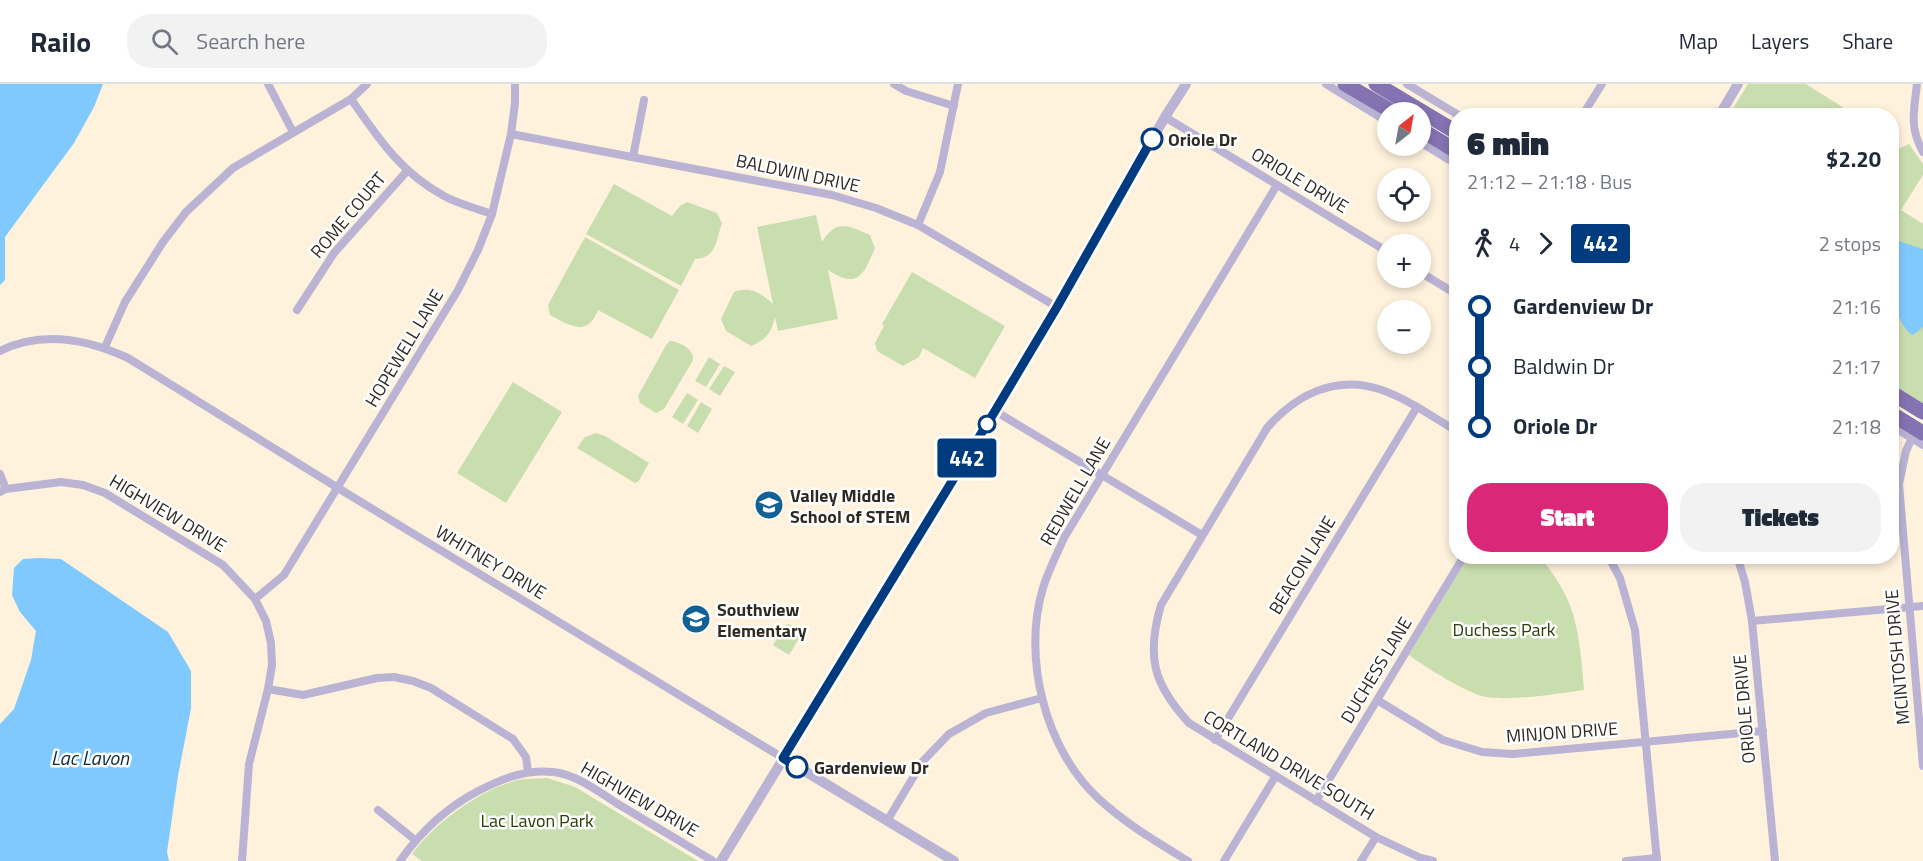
<!DOCTYPE html>
<html lang="en">
<head>
<meta charset="utf-8">
<style>
  :root { --surface:#fff; --page:#f2f2f3; --text:#1f2937; --muted:#747a83; --line:#e0e1e3; --accent:#db2777 }
  body { margin:0; font-family:"Titillium Web",sans-serif; background:var(--page); color:var(--text); height:100vh; display:flex; flex-direction:column; font-size:22px; white-space:nowrap }
  * { box-sizing:border-box; margin:0 }
  p { font-size:20px; color:var(--muted) }
  .icon { flex:none; width:33px; height:33px; fill:none; stroke:currentColor; stroke-width:2; stroke-linecap:round; stroke-linejoin:round }
  .map { position:relative; flex:1; overflow:hidden }
  .side { position:absolute; left:1449px; top:24px; width:450px; height:456px; display:flex; flex-direction:column; background:var(--surface); border-radius:24px; box-shadow:0 3px 9px #0003 }
  .side>* { flex:none }
  .badge { padding:0 12px; border-radius:4px; font-size:21px; line-height:39px }
  .needle { width:39px; rotate:31deg }
  .buttons { position:absolute; left:1377px; top:18px; display:grid; gap:12px }
  .buttons a { display:grid; place-items:center; width:54px; height:54px; border-radius:50%; background:var(--surface); box-shadow:0 3px 9px #0003; font-size:30px }
  .map>.badge { position:absolute; translate:-50% -50%; box-shadow:0 0 0 3px #fff }
  .legs { display:flex; align-items:center; gap:9px; height:66px; padding:0 18px; font-size:20px }
  .legs p { margin-inline-start:auto }
  .overview { display:flex; align-items:center; justify-content:space-between; height:102px; padding:0 18px }
  h1 { font-size:33px; font-weight:800; line-height:45px }
  .primary-button { display:flex; gap:12px; margin-top:auto; padding:12px 18px }
  .primary-button a { flex:1; height:69px; border-radius:24px; background:var(--accent); color:#fff; font-size:24px; font-weight:800; line-height:69px; text-align:center }
  .primary-button a+a { background:var(--page); color:var(--text) }
  ul { padding:0 18px; list-style:none }
  li { display:flex; align-items:center; gap:21px; height:60px; font-size:22px }
  li i { display:grid; place-items:center; width:9px; height:100%; margin:0 8px; background:currentColor }
  li i::after { content:''; width:15px; height:15px; margin:-8px; border:4px solid; border-radius:50%; background:var(--surface) }
  li p { margin-inline-start:auto }
  li:first-child i { background:linear-gradient(#0000 50%,currentColor 0) }
  li:last-child i { background:linear-gradient(currentColor 50%,#0000 0) }
  header { display:flex; align-items:center; gap:36px; box-sizing:border-box; height:84px; padding:0 30px; background:var(--surface); border-bottom:2px solid var(--line) }
  header strong { font-size:28px }
  nav { display:flex; gap:33px; margin-inline-start:auto; font-size:21px }
  .search { width:420px; height:54px; background:var(--page); display:flex; align-items:center; gap:15px; box-sizing:border-box; padding:0 21px; border-radius:24px; color:var(--muted); font-size:22px }
  .map>svg:first-child { display:block }
  .park { fill:#c9deaf }
  .water { fill:#80c9fe }
  .lines { fill:none; stroke-linecap:round; stroke-linejoin:round }
  .minor { stroke:#bbb3d4; stroke-width:8 }
  .tertiary { stroke:#bbb3d4; stroke-width:10 }
  .trunk { stroke:#8472b2; stroke-width:15 }
  .line-1-casing { stroke:#fff; stroke-width:14 }
  .line-1 { stroke:#003b80; stroke-width:9 }
  .stop-1-dot { fill:#fff; stroke:#003b80; stroke-width:3 }
  .labels { text-anchor:middle; dominant-baseline:central; stroke-width:5; stroke-linejoin:round; paint-order:stroke }
  .stop-label { font-size:18px; font-weight:bold; fill:#2e2a22; stroke:#fff; text-anchor:start }
  .street-label { font-size:18px; fill:#2e2a22; stroke:#fff }
  .poi-label { font-size:18px; font-weight:bold; fill:#2e2a22; stroke:#fff; text-anchor:start }
  .park-label { font-size:18px; fill:#2b3e06; stroke:#fff }
  .water-label { font-size:20px; font-style:italic; fill:#0c2d42; stroke:#fff }
</style>
</head>
<body>
<header>
<strong>Railo</strong>
<div class="search"><svg class="icon" aria-label="search" viewBox="0 0 24 24"><circle cx="10" cy="10" r="6"/><path d="M15 15l6 6"/></svg>Search here</div>
<nav><a>Map</a><a>Layers</a><a>Share</a></nav>
</header>
<div class="map">
<svg width="1923" height="777" viewBox="0 0 1923 777">
  <rect width="100%" height="100%" fill="#fef2dd"/>
  <!-- park -->
  <g class="park">
    <polygon points="1748,0 1806,0 1855,31 1729,31"/>
    <polygon points="1909,60 1923,80 1923,91 1901,126 1923,140 1923,319 1892,300 1892,68"/>
    <path d="M614,100L672,132L680,122L687,118L717,129L722,139C716,156 717,174 695,175L681,202L586,150Z"/>
    <path d="M816,131L822,158C837,134 848,142 870,151L875,164C864,190 858,206 828,186L838,235L778,247L775,233C772,248 766,256 751,262L726,247L721,235L734,208C750,202 761,209 773,220L757,143Z"/>
    <path d="M585,153L679,206L652,255L598,226C587,254 569,241 550,231L548,221Z"/>
    <polygon points="912,188 1005,242 975,294 923,264 919,273 903,282 877,267 875,259 884,242 882,240"/>
    <path d="M670,257C680,258 694,265 693,276L664,325L656,329L640,319L638,312L666,261Z"/>
    <polygon points="709,273 720,280 706,303 695,297"/>
    <polygon points="724,282 735,288 720,312 709,305"/>
    <polygon points="513,298 562,328 506,419 457,389"/>
    <polygon points="687,309 698,316 683,340 672,333"/>
    <polygon points="701,318 712,325 698,349 687,342"/>
    <polygon points="596,349 605,352 649,379 638,398 635,399 577,364 585,353"/>
    <path d="M1468,473H1540C1552,487 1568,511 1573,530C1580,554 1582,581 1584,606C1554,610 1517,617 1486,613C1468,610 1425,583 1409,571Z"/>
    <polygon points="789,540 803,548 789,571 773,561 785,541"/>
    <path d="M547,694L575,703L698,777H422L412,770C435,739 477,708 514,697C525,694 536,695 547,694Z"/>
  </g>
  <!-- water -->
  <g class="water">
    <polygon points="0,0 103,0 94,23 74,59 5,153 5,196 0,201"/>
    <path d="M1892,155L1923,165V243L1913,251C1903,247 1893,221 1892,209C1889,192 1891,173 1892,155Z"/>
    <polygon points="38,474 61,475 168,548 191,587 191,624 178,692 167,768 169,777 0,777 0,640 14,625 31,576 36,547 20,528 12,511 14,484 23,475"/>
  </g>
  <g class="lines">
    <!-- minor -->
    <g class="minor">
      <polyline points="268,0 293,48"/>
      <polyline points="894,0 906,7 954,22"/>
      <polyline points="1326,0 1388,38"/>
      <polyline points="1407,0 1460,32"/>
      <path d="M1917,0C1914,27 1909,43 1923,68"/>
      <path d="M351,15C379,55 400,88 444,112C458,120 476,124 492,130"/>
      <polyline points="1582,32 1602,0"/>
      <polyline points="1165,33 1388,168"/>
      <polyline points="511,50 832,111 876,124 918,141 1057,223"/>
      <polyline points="1420,58 1456,80"/>
      <polyline points="633,73 644,16"/>
      <polyline points="918,141 940,88 958,0"/>
      <polyline points="1420,188 1456,210"/>
      <polyline points="297,226 334,169 407,87"/>
      <polyline points="105,263 125,218 163,158 186,128 233,84 351,15 367,0"/>
      <path d="M0,267C42,246 87,255 128,274L338,404L783,674"/>
      <polyline points="995,327 1202,451"/>
      <polyline points="1892,342 1923,361"/>
      <polyline points="1912,354 1906,367 1899,400 1923,682"/>
      <polyline points="0,390 6,405"/>
      <polyline points="0,408 6,405 61,398 83,401 105,409 223,481 255,515 266,537 271,559 272,581 268,605 249,680 242,777"/>
      <polyline points="1608,472 1620,494 1635,546 1657,777"/>
      <polyline points="1737,472 1745,498 1752,537 1775,777"/>
      <polyline points="255,515 284,491 458,206 478,166 492,130 511,50 515,19 515,0"/>
      <polyline points="1752,537 1923,522"/>
      <polyline points="268,605 303,611 377,594 394,593 413,597 431,604 513,655 526,673 528,688"/>
      <polyline points="1377,616 1443,656 1482,668 1513,670 1763,647"/>
      <polyline points="1215,656 1417,323"/>
      <polyline points="1316,717 1464,472"/>
      <polyline points="378,726 415,756"/>
      <polyline points="887,737 923,677 949,650 986,629 1042,614"/>
      <path d="M400,777C421,747 446,724 478,707C502,695 525,685 553,688C576,690 599,708 618,720C650,739 681,758 713,777"/>
      <path d="M1188,777C1157,758 1126,740 1099,715C1045,666 1022,573 1043,504C1048,487 1057,470 1064,454L1277,101"/>
      <polyline points="1224,777 1275,693"/>
      <polyline points="1361,777 1376,753"/>
      <path d="M1433,777L1421,774L1376,753L1189,639C1153,600 1146,572 1161,521L1267,344C1296,311 1334,291 1379,305C1406,314 1432,332 1456,347"/>
      <polyline points="1626,777 1657,774"/>
    </g>
    <!-- tertiary -->
    <g class="tertiary">
      <polyline points="1719,32 1738,0"/>
      <polyline points="783,674 954,777"/>
      <polyline points="721,777 995,327 1057,223 1165,33 1186,0"/>
    </g>
    <!-- trunk -->
    <g class="trunk">
      <polyline points="1345,0 1393,28"/>
      <polyline points="1376,0 1456,48"/>
      <polyline points="1420,45 1456,67"/>
      <polyline points="1892,309 1923,328"/>
      <polyline points="1892,330 1923,349"/>
    </g>
  </g>
  <g class="lines">
    <!-- line-1 casing -->
    <g class="line-1-casing">
      <polyline id="line-1" points="797,683 783,674 995,327 1057,223 1152,55"/>
    </g>
    <!-- line-1 -->
    <use href="#line-1" class="line-1"/>
  </g>
  <!-- icons -->
  <defs>
    <g id="school-disc" transform="scale(1.5)"><circle r="9.5" fill="#126194" stroke="#fff"/><path d="M0-5L7-2L0 1L-7-2ZM-4 1L0 2.5L4 1V4Q0 6-4 4Z" fill="#fff"/></g>
  </defs>
  <g fill-rule="evenodd">
    <use href="#school-disc" x="769" y="421"/>
    <use href="#school-disc" x="696" y="535"/>
  </g>
  <!-- markers -->
  <g class="stop-1-dot">
    <circle cx="1152" cy="55" r="10"/>
    <circle cx="987" cy="340" r="8"/>
    <circle cx="797" cy="683" r="10"/>
  </g>
  <g class="labels">
    <!-- stop labels -->
    <g class="stop-label">
      <text x="1168" y="55">Oriole Dr</text>
      <text x="814" y="683">Gardenview Dr</text>
    </g>
    <!-- street labels -->
    <g class="street-label">
      <text transform="translate(798 89) rotate(12)">BALDWIN DRIVE</text>
      <text transform="translate(1300 96) rotate(31)">ORIOLE DRIVE</text>
      <text transform="translate(348 131) rotate(-50)">ROME COURT</text>
      <text transform="translate(404 264) rotate(-59)">HOPEWELL LANE</text>
      <text transform="translate(1075 407) rotate(-60)">REDWELL LANE</text>
      <text transform="translate(168 429) rotate(31)">HIGHVIEW DRIVE</text>
      <text transform="translate(491 478) rotate(31)">WHITNEY DRIVE</text>
      <text transform="translate(1302 481) rotate(-59)">BEACON LANE</text>
      <text transform="translate(1897 573) rotate(-95)">MCINTOSH DRIVE</text>
      <text transform="translate(1376 586) rotate(-59)">DUCHESS LANE</text>
      <text transform="translate(1744 625) rotate(-95)">ORIOLE DRIVE</text>
      <text transform="translate(1562 648) rotate(-4)">MINJON DRIVE</text>
      <text transform="translate(1289 681) rotate(31)">CORTLAND DRIVE SOUTH</text>
      <text transform="translate(640 715) rotate(30)">HIGHVIEW DRIVE</text>
    </g>
    <!-- poi labels -->
    <g class="poi-label">
      <text x="790" y="411">Valley Middle<tspan x="790" dy="21">School of STEM</tspan></text>
      <text x="717" y="525">Southview<tspan x="717" dy="21">Elementary</tspan></text>
    </g>
    <!-- park labels -->
    <g class="park-label">
      <text x="1504" y="545">Duchess Park</text>
      <text x="537" y="736">Lac Lavon Park</text>
    </g>
    <!-- water labels -->
    <g class="water-label">
      <text x="90" y="673">Lac Lavon</text>
    </g>
  </g>
</svg>
<div class="buttons">
<a><svg class="needle" viewBox="-14 -14 28 28"><path d="M0-13l5 13h-10z" fill="#e53935"/><path d="M0 13l5-13h-10z" fill="#747a83"/></svg></a>
<a><svg class="icon" aria-label="locate" viewBox="0 0 24 24"><circle cx="12" cy="12" r="6"/><path d="M12 2v4M12 18v4M2 12h4M18 12h4"/></svg></a>
<a>+</a>
<a>−</a>
</div>
<b class="badge" style="left:967px;top:374px;background:#003b80;color:#fff">442</b>
<section class="side">
<div class="overview"><div><h1>6 min</h1><p>21:12 – 21:18 · Bus</p></div><b>$2.20</b></div>
<div class="legs"><svg class="icon" aria-label="walk" viewBox="0 0 24 24"><circle cx="13" cy="4" r="2"/><path d="M13 8l-2 6 4 7M11 14l-3 7M7 12l3-4h3l4 4"/></svg>4<svg class="icon" aria-label="forward" viewBox="0 0 24 24"><path d="M9 5l7 7-7 7"/></svg><b class="badge" style="background:#003b80;color:#fff">442</b><p>2 stops</p></div>
<ul>
<li><i style="color:#003b80"></i><b>Gardenview Dr</b><p>21:16</p></li>
<li><i style="color:#003b80"></i><span>Baldwin Dr</span><p>21:17</p></li>
<li><i style="color:#003b80"></i><b>Oriole Dr</b><p>21:18</p></li>
</ul>
<div class="primary-button"><a>Start</a><a>Tickets</a></div>
</section>
</div>
</body>
</html>
